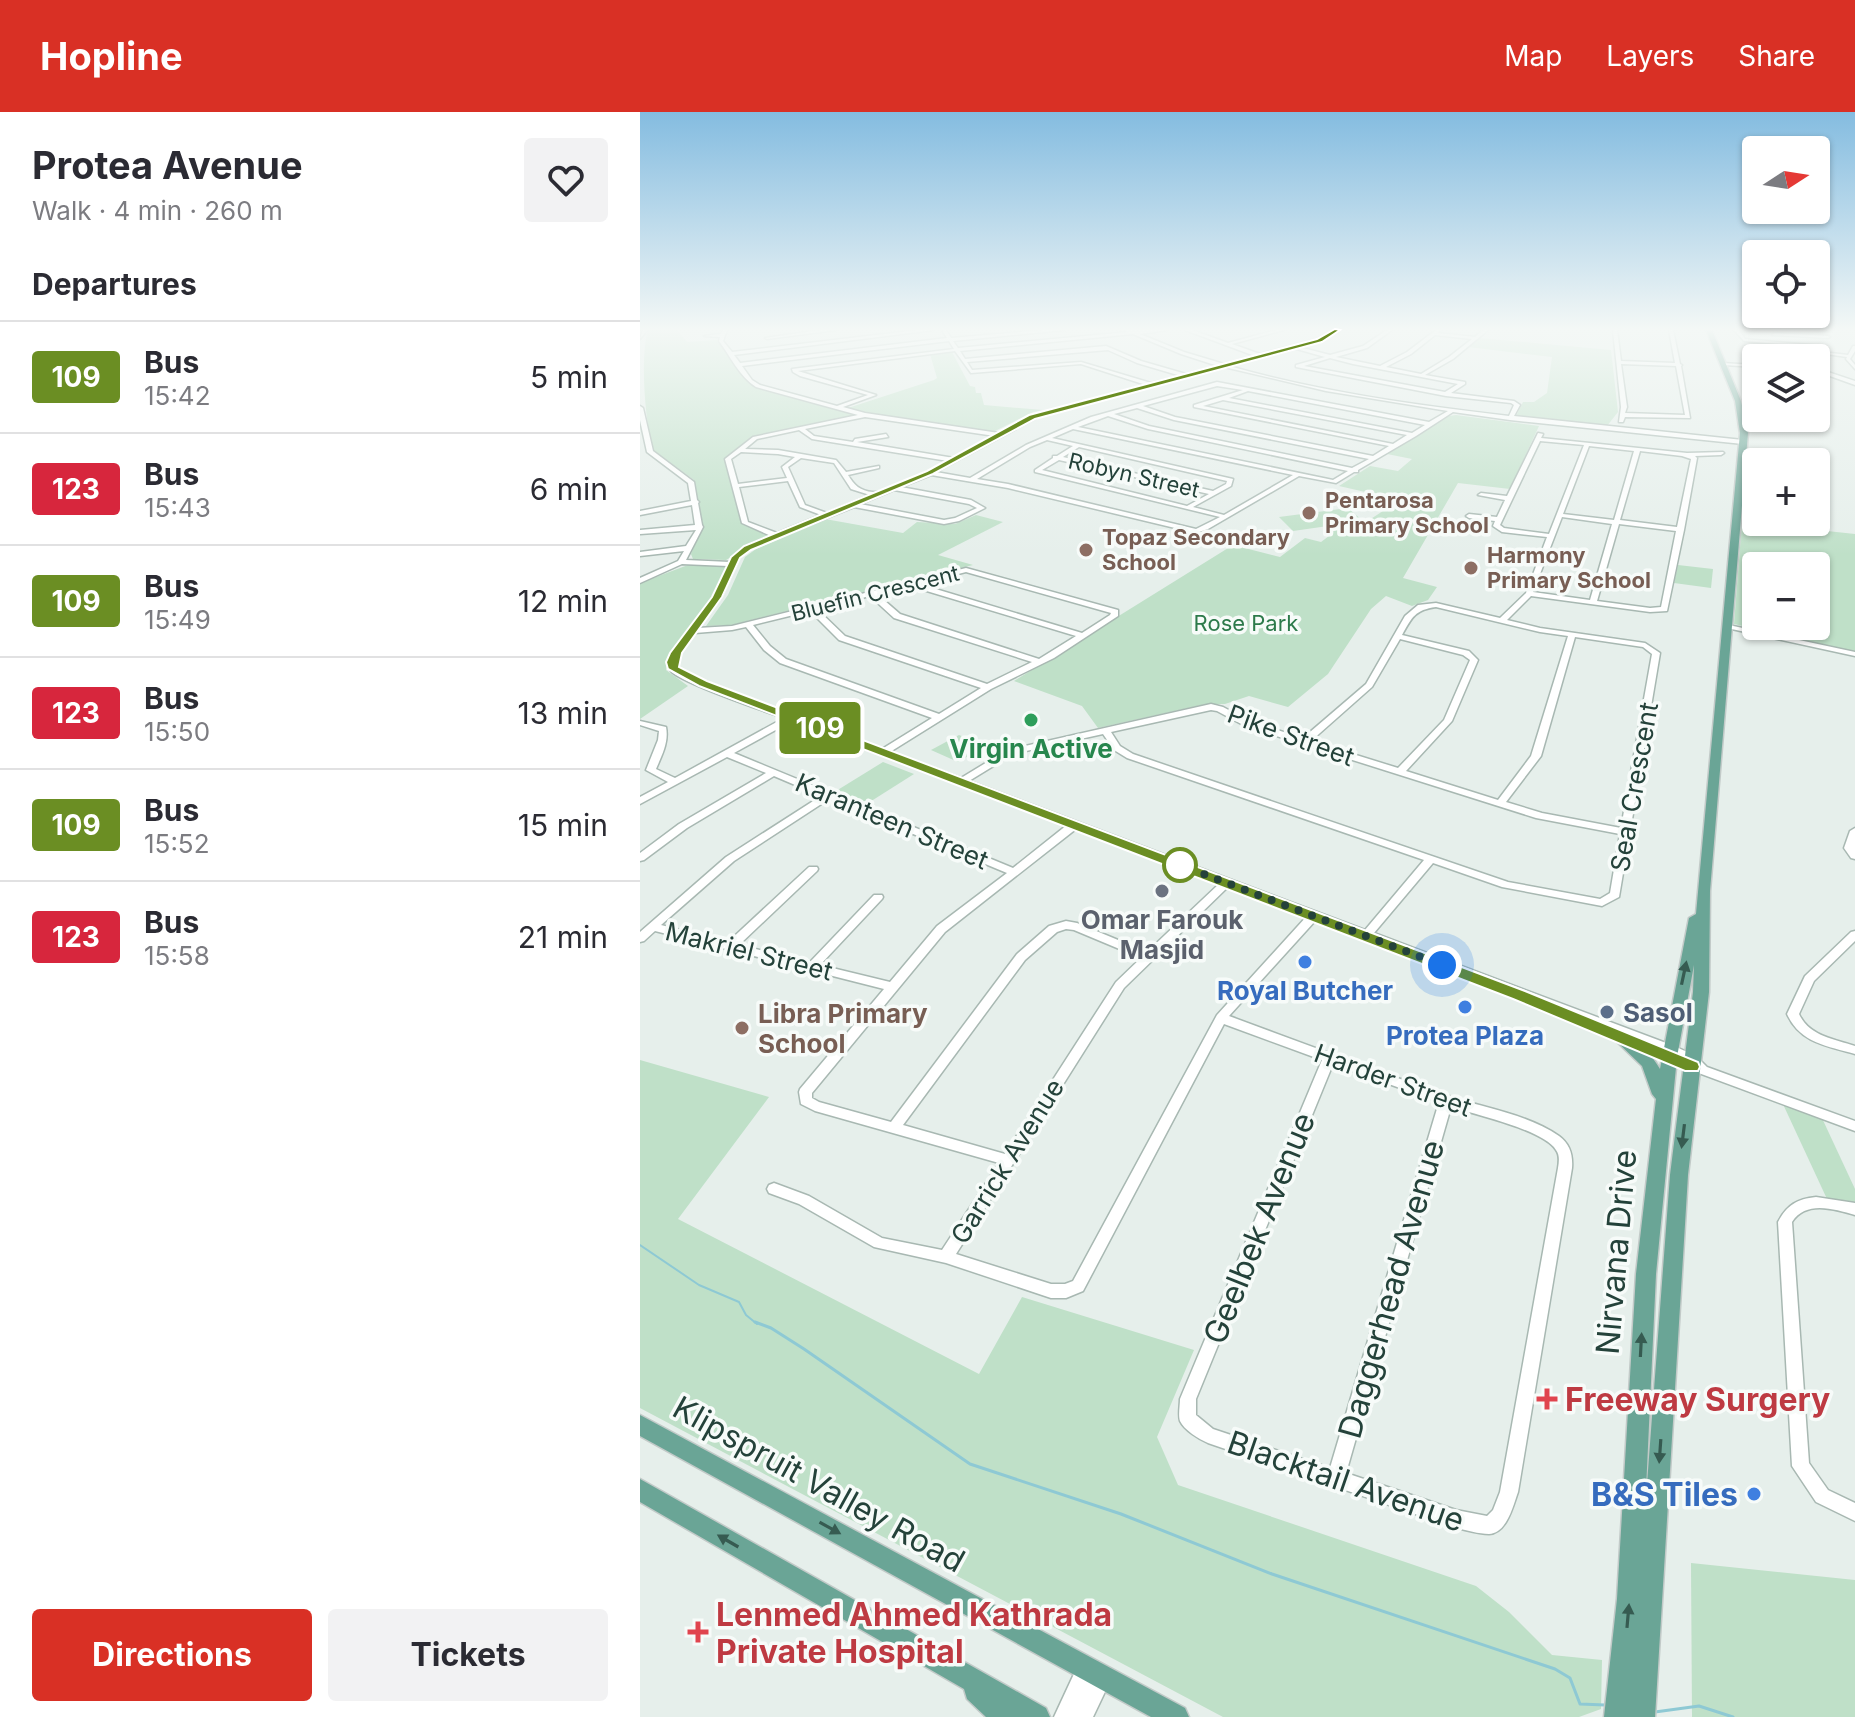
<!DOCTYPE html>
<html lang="en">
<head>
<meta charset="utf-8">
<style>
  :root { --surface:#fff; --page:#f2f2f3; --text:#2b2b33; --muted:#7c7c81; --line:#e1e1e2; --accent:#d93025 }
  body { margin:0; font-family:Inter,sans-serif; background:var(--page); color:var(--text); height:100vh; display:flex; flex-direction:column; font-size:30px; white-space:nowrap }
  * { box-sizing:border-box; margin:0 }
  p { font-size:26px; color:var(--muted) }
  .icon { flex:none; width:44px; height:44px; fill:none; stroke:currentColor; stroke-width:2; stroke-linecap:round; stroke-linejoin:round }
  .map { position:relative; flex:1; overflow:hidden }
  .side { display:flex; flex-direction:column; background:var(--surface); width:640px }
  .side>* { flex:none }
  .badge { padding:0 16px; border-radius:6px; font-size:28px; line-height:52px }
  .needle { width:52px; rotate:78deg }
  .controls { position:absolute; left:1102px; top:24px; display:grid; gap:16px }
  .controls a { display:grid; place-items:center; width:88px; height:88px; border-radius:8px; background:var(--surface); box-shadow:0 2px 6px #0004; font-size:40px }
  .you { position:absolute; width:40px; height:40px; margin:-20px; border:6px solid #fff; border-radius:50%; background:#1a73e8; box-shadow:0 0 0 12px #1a73e833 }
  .map>.badge { position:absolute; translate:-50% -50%; box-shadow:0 0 0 4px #fff }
  h2 { padding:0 32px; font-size:30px; line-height:72px }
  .round { display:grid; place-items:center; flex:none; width:84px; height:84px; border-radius:8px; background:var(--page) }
  .summary { display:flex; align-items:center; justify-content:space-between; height:136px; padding:0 32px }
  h1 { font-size:38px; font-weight:700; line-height:60px }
  .cta { display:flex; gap:16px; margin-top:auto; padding:16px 32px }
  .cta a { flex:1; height:92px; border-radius:8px; background:var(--accent); color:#fff; font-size:32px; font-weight:700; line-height:92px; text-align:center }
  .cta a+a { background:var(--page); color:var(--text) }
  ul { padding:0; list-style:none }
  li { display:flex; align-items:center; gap:24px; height:112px; padding:0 32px; border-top:2px solid var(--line) }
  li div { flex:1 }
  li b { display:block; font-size:30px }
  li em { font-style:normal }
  li .badge { min-width:88px; font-weight:700; text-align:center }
  header { display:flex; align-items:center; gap:48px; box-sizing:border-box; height:112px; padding:0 40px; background:var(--accent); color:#fff }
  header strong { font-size:38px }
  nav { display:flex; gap:44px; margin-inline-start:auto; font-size:28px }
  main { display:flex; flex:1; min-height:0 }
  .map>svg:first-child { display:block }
  .green { fill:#bfe0c8; fill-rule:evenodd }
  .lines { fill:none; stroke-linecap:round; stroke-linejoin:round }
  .stream-far1 { stroke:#8ec9d4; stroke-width:2 }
  .stream { stroke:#8ec9d4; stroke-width:3 }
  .minor-casing { stroke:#a8b8b2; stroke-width:3 }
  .major-casing { stroke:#c2cac8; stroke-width:3 }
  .minor { fill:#fff; fill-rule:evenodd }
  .major { fill:#6aa596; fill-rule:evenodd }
  .oneway { fill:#365b51 }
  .line { fill:#6b8e23; stroke:#fff; stroke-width:2 }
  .walk { stroke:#24423a; stroke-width:8; stroke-dasharray:0 14.4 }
  .education-dot { fill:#8d6e63; stroke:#f7fbf9; stroke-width:3 }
  .leisure-dot { fill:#2e9e5b; stroke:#f7fbf9; stroke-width:3 }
  .stop-dot { fill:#fff; stroke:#6b8e23; stroke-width:4 }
  .worship-dot { fill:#6b7280; stroke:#f7fbf9; stroke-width:3 }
  .shop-dot { fill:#3f7fe0; stroke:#f7fbf9; stroke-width:3 }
  .service-dot { fill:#5c6f8a; stroke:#f7fbf9; stroke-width:3 }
  .health-dot { fill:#e0444e; stroke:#f7fbf9; stroke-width:3 }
  .labels { text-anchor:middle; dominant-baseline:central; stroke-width:7; stroke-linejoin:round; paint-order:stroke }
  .far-street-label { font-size:22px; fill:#24423a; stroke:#f7fbf9 }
  .far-education-label { font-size:22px; font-weight:bold; fill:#785e54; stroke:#f7fbf9; text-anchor:start }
  .far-park-label { font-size:22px; fill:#2d7a4b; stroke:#f7fbf9 }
  .street-label { font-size:26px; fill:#24423a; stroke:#f7fbf9 }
  .leisure-label { font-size:26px; font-weight:bold; fill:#27864d; stroke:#f7fbf9 }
  .worship-label { font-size:26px; font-weight:bold; fill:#5b616d; stroke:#f7fbf9 }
  .shop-label { font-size:26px; font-weight:bold; fill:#366cbe; stroke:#f7fbf9 }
  .service-label { font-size:26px; font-weight:bold; fill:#4e5e75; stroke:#f7fbf9; text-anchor:start }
  .education-label { font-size:26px; font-weight:bold; fill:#785e54; stroke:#f7fbf9; text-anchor:start }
  .near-street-label { font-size:32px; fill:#24423a; stroke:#f7fbf9 }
  .near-health-label { font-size:32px; font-weight:bold; fill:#be3a42; stroke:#f7fbf9; text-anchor:start }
  .near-shop-label { font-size:32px; font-weight:bold; fill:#366cbe; stroke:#f7fbf9; text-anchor:end }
</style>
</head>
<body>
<header>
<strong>Hopline</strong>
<nav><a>Map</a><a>Layers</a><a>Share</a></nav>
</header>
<main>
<section class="side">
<div class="summary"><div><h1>Protea Avenue</h1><p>Walk · 4 min · 260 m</p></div><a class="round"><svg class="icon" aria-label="heart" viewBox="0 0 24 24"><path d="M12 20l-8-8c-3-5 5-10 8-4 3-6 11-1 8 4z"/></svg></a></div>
<h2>Departures</h2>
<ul>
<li><span class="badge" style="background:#6b8e23;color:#fff">109</span><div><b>Bus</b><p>15:42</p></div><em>5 min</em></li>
<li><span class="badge" style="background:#d7263d;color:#fff">123</span><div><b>Bus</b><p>15:43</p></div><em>6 min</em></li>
<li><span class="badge" style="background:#6b8e23;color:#fff">109</span><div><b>Bus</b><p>15:49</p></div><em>12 min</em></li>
<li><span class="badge" style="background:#d7263d;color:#fff">123</span><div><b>Bus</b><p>15:50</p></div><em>13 min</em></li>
<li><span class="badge" style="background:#6b8e23;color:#fff">109</span><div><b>Bus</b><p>15:52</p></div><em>15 min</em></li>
<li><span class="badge" style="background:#d7263d;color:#fff">123</span><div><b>Bus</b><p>15:58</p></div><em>21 min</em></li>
</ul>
<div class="cta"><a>Directions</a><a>Tickets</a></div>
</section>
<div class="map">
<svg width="1215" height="1605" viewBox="0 0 1215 1605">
  <rect width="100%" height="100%" fill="#e6efeb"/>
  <!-- green -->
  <g class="green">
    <path d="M8,218H37L47,230L77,228L111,272L219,303L203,309L116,325L87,346L103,412L129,423L86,448L53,447L51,442L63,413L54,368L12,337C5,305 0,246 8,218Z"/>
    <polygon points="839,226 971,238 978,300 967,314 876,304 883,290 894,290 907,281 912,245 828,235"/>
    <polygon points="312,240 330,274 335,275 336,281 341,281 344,293 403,298 393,300 353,320 231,302 208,296 294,268 297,266 290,242"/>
    <polygon points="816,303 899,314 870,377 818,371 763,466 797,475 788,488 772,494 746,484 731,497 688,562 648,595 609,584 585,592 566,592 458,616 442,594 374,569 593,433 640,445 665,426 681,430 693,421 684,418 688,414 653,419 639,405 708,396 723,409 690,414 711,420 749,395 747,385 699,374 730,354 758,359 772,347 747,342 809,304"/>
    <polygon points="336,403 363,410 298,443 333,453 91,513 66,514 88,483 105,445 116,437 185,407 263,421 277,410 315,412"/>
    <path d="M1102,410L1215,422V540L1094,512ZM1116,454H1176V514H1116Z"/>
    <polygon points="48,453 85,453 88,456 77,477 28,546 26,558 48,574 0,607 0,471"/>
    <polygon points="1038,453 1073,457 1071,476 1034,471"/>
    <polygon points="319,623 346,634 318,650 291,638"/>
    <polygon points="243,650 274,662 225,693 196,679"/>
    <polygon points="0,948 129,985 38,1107 339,1262 382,1185 554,1238 517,1325 538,1373 836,1474 869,1500 912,1543 962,1548 961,1597 939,1605 583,1605 0,1296"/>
    <polygon points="1142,990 1181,1004 1215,1077 1215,1094 1187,1087"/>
    <polygon points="1051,1451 1215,1468 1215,1605 1052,1605"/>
  </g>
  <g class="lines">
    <!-- stream-far1 -->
    <polyline class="stream-far1" points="0,1133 59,1173 99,1190 106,1203 117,1212"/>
    <!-- stream -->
    <g class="stream">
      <polyline points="115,1210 131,1216 164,1237 330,1352 481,1402 632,1462 915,1557 930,1566 940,1592 965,1593"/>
      <polyline points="1015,1600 1059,1594 1093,1605"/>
    </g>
    <!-- minor casing -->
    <g class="minor-casing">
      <g id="minor">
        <polygon points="3,218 7,218 0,227"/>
        <path d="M83,218H87L83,229L92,240L278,218H294L94,243L100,251L307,226L302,218H306L311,226L403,218H425L313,229L318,236L488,220L485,218H528L500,222L544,240L584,252L615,244L545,218H552L588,231L636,218H644L592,232L620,242L677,227L693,218H699L681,229L659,235L690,243L723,234L747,218H752L727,236L696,245L740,254L767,240L796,218H801L798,221L835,225L843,218H848L813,247L785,263L825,270V272L811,281L874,289L880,293L874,304L1103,328L1106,330L1103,332L870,308L813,300L776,324L718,358V360H714L696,371L659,364L568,417L556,421L368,376L291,363L261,375L331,388L345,396L319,409L304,412L214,395L109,437L99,446L81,485L58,516L92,514L326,456L478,498V504L414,546L351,577L250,640L321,666L367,638L571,592L583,595L611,610L663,626L726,572L765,504L778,493L796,491L860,506L886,481L907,425L862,420L853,414L855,409L829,406L826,404L829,402L857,405L865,388L838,383L841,381L867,384L898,321L903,322L901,326L1047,341L1083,340L1084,341L1081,343L1055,344L1057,346L1044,418L1027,499L1010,500L891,484L867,508L900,516L1005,531L1020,541L979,785L962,794L862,775L793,751L734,821L1034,934L1056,944L1067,955L1215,1009V1019L1021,947L1019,944L1021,941L1024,940L676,808L589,904C665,932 739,960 815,986C849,997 889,1003 919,1024C930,1032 933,1043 932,1056L878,1380C873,1394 867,1421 849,1422C839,1422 826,1418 816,1416L568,1331C559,1327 544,1318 540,1309C538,1303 540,1293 540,1287L682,948L584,912L443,1179L426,1186H411L306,1151L234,1135L159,1092L129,1081L127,1077L129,1073L134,1071L169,1084L242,1126L302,1138L359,1051L175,999L161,992L159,980L160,977L244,877L15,819L4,829L0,830V820L86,745L181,684L134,664L47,716L4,748L0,749V741L39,712L126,661L87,645L0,692V685L28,670L6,658L18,628L19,619L0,613V609L26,615C29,630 22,643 16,657L35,666L144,606C124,599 41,571 31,559C26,553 29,547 32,541L73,485L88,454L42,452L0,471V466L38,449L44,439L0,444V440L46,434L56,418L0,422V418L55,413L52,393L0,403V399L51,389L48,371L7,340L0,308V294L3,296L13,339L54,370L57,388L59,390L58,391L62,413L63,415L46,448L90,450C99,434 116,430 131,424L102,411L85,347L113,325L218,303L116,275C100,265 90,244 79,229L80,225L64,224L81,222ZM493,222L541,242L578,254L546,262L501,249L466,234L325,247L320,239ZM795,223L832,227L809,245L781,262L746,255L771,242ZM309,229L314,237L152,257L153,260L160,264L228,283L197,294L120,273L112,268L102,254ZM653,236L685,245L656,253V255L806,284L871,291L874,293L869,304C775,293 680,280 589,254ZM468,238L497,251L541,264L511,271L441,250L332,258L327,250ZM315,239L331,261L441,252L506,273L394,303L359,321L225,301L203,295L236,283L158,259ZM690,246L713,252L818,272L805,280L664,254ZM584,255L686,279L808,299L789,310L577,270L451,305L386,333L330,366L296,360L398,305ZM577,274L603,278L554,293V295L749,334L733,344L535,305L503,294ZM608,279L785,313L772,321L589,286ZM583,288L767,323L753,332L563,294ZM497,296L534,308L729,347L712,356L509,314L474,302ZM468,304L508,317L708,359L693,368L438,315ZM225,305L355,324L314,346L217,330L248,325L246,322L215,327L213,330L174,324L165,317ZM433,317L653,363L584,403L553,395L591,374L593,367L412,326ZM159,318L172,327L308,349C295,356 245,382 233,380C220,379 214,373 208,363L239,356V354L206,360L196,348L138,338L105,337L117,327ZM407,328L433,334L417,344H413V346L395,358V360L580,405L556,417L368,372L337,367L390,335ZM900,329L944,333L909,422L864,416L860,413ZM949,334L994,339L974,408L923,402ZM439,335L587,369L586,372L573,379L423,345ZM1000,339L1042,344L1051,347L1037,415L980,408ZM101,340L138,342L155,345L142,355L147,366L98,372L91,347ZM161,346L194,351L211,377L230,383L187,401L165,393L148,355ZM419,348L569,382L547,394L402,358ZM148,369L160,395L181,403L137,421L108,410L99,375ZM254,378L329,392L337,396L315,406L304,408L220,392ZM922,405L972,412L950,488L893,480ZM979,412L1036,419L1021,495L1010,496L957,489ZM326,460L471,501L470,503L442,521L279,472ZM270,474L436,524L399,547L260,502L237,482ZM230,484L254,506L392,550L347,572L205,524L177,497ZM796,495L900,520L928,524L891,644L858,688L766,659L812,609L838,548L829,539L762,523C772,505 775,498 796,495ZM170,499L199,528L341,576L299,602L146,547L130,534L113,513ZM106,515L124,538L140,551L292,606L242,637L51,564L38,556C34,543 47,531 55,521L92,518ZM935,525L1003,535L1012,542L981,716L902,701L866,690L901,644ZM760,527L823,543L830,548L804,608L758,656L671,629L732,575ZM571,598L577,599L605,614L896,706L980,722L970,781L960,787L868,770L493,642L480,634L471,620ZM152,609L427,713L373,756L94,641ZM463,622L474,638L487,646L784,748L725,818L329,669L373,642ZM189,687L367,761L297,814L250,870L180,853L242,787L243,785L242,783H234L170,850L99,833L177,759L178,757L177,755H169L88,830L21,813L94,749ZM436,717L580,771L507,840L437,811L426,809L409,814L377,842L251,1010L179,990L172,986V981L305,820ZM589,774L667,804L577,903L433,1169L425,1172H411L316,1142L484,876ZM426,817L434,818L501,846L476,870L365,1042L263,1013L385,848L417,820ZM693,952L799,990L690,1356L573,1317L556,1303V1287ZM811,995C834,1002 904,1018 916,1038C920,1043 919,1050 918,1056L860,1380L853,1398L847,1404L816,1398L706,1361Z"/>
        <polygon points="180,218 196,218 127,227 125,226"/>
        <path d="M973,218H977L981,249L1035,251L1029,218H1033L1040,252L1042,253L1041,254L1050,306L985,305L983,310H979L981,295ZM981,252L1036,254L1045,303L985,301L987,295Z"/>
        <polygon points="1094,218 1099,218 1105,227 1181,234 1179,235 1104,229"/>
        <polygon points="1134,221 1188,224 1190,225 1188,226 1132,223"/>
        <polygon points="1213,234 1215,234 1215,239 1210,247 1215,253 1215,257 1206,247 1207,245 1172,240 1174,239 1208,243"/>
        <polygon points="1140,236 1142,238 1110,239 1114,243 1141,246 1113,245 1104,238"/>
        <polygon points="1082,251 1116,253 1116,255 1084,253"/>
        <polygon points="1176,256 1215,269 1215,273 1176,259"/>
        <polygon points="1116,408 1116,410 1168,412 1171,414 1168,416 1114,411 1113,410"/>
        <polygon points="1084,512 1215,540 1215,544 1087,516 1084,516"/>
        <polygon points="1215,716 1215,747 1211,746 1204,736 1210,719"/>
        <path d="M1215,819V829L1174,869L1159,902C1169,924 1194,927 1215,934V942C1187,934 1160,931 1147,902L1165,864L1211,820Z"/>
        <path d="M1176,1085L1215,1091V1103C1194,1097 1166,1088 1152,1110L1169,1351L1188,1378L1215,1391V1409L1176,1390L1152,1354L1138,1110C1147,1093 1157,1087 1176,1085Z"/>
        <polygon points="447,1546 454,1549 456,1558 462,1555 469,1558 472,1565 453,1605 414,1605 440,1549"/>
      </g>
    </g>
    <!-- major casing -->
    <g class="major-casing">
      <g id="major">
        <path d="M1066,218H1072L1101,289L1108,321L1070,779L1069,880L1048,1063L1015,1605H964L977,1487L996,1162L1016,987L1012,982L1002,954L974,927L976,923C995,920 1011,942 1020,957L1049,806L1056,802L1100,321L1095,289ZM1054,853L1053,880L1030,1063L1005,1399L1016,1162L1037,945Z"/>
        <polygon points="0,1303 545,1596 549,1605 511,1605 0,1324"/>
        <polygon points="0,1367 406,1596 410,1605 346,1605 327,1587 324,1577 0,1390"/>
      </g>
    </g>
    <!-- minor -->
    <use href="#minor" class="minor"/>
    <!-- major -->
    <use href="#major" class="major"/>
  </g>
  <!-- one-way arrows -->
  <defs><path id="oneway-solid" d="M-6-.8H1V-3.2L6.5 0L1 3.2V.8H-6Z" transform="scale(2)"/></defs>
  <g class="oneway">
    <use href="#oneway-solid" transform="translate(1044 861) rotate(-78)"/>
    <use href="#oneway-solid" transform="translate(1043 1024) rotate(97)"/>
    <use href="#oneway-solid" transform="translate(1001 1233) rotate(-87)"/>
    <use href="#oneway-solid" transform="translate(1020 1339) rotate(94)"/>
    <use href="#oneway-solid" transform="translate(190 1416) rotate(29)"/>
    <use href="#oneway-solid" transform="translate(88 1429) rotate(-150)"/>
    <use href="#oneway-solid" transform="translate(988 1504) rotate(-85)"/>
  </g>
  <!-- sky -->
  <linearGradient id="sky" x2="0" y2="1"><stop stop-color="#84bce0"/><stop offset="0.49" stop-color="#f4f8f6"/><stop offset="1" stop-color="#f4f8f6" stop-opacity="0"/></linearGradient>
  <rect width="1215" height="443" fill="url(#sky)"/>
  <!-- line -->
  <polygon class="line" points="695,217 700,218 682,230 395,307 293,362 111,438 100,446 82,485 42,541 39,555 67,569 885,879 1058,950 1060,955 1058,959 1045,959 873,887 59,574 28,557 26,550 30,541 72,485 91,445 104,434 287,359 389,303 677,227"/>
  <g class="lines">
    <!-- walk -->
    <polyline class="walk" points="540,753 532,750 802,853"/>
  </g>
  <!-- markers -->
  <g class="education-dot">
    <circle cx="669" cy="401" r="8"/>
    <circle cx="446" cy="438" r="8"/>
    <circle cx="831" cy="456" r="8"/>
    <circle cx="102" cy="916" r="8"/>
  </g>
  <circle class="leisure-dot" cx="391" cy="608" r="8"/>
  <circle class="stop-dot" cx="540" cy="753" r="16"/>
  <circle class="worship-dot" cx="522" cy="779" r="8"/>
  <g class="shop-dot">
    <circle cx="665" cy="850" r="8"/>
    <circle cx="825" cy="895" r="8"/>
    <circle cx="1114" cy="1382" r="8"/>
  </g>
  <circle class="service-dot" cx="967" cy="900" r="8"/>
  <g class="health-dot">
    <path d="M903 1275h8v8h8v8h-8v8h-8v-8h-8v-8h8z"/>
    <path d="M54 1508h8v8h8v8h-8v8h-8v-8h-8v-8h8z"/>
  </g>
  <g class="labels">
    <!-- far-street labels -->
    <g class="far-street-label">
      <text transform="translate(494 363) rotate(13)">Robyn Street</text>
      <text transform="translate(235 481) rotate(-14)">Bluefin Crescent</text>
    </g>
    <!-- far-education labels -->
    <g class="far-education-label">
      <text x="685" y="388">Pentarosa<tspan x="685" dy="25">Primary School</tspan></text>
      <text x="462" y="425">Topaz Secondary<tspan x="462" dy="25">School</tspan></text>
      <text x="847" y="443">Harmony<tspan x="847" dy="25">Primary School</tspan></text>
    </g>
    <!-- far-park labels -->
    <g class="far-park-label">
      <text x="606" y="511">Rose Park</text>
    </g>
    <!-- street labels -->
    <g class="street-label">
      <text transform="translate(651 623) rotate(20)">Pike Street</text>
      <text transform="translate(994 675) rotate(-80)">Seal Crescent</text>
      <text transform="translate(252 709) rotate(23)">Karanteen Street</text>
      <text transform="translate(109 839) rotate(14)">Makriel Street</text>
      <text transform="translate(753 968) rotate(20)">Harder Street</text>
      <text transform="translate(367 1049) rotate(-58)">Garrick Avenue</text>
    </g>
    <!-- leisure labels -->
    <g class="leisure-label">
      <text x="391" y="636">Virgin Active</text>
    </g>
    <!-- worship labels -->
    <g class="worship-label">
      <text x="522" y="807">Omar Farouk<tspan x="522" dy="30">Masjid</tspan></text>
    </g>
    <!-- shop labels -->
    <g class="shop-label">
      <text x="665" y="878">Royal Butcher</text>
      <text x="825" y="923">Protea Plaza</text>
    </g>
    <!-- service labels -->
    <g class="service-label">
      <text x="983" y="900">Sasol</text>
    </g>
    <!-- education labels -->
    <g class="education-label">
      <text x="118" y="901">Libra Primary<tspan x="118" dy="30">School</tspan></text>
    </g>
    <!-- near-street labels -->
    <g class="near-street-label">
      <text transform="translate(619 1116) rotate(-68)">Geelbek Avenue</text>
      <text transform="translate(976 1140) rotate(-85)">Nirvana Drive</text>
      <text transform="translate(751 1177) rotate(-74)">Daggerhead Avenue</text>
      <text transform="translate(706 1369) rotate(19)">Blacktail Avenue</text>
      <text transform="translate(179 1372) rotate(29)">Klipspruit Valley Road</text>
    </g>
    <!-- near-health labels -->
    <g class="near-health-label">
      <text x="925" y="1287">Freeway Surgery</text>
      <text x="76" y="1502">Lenmed Ahmed Kathrada<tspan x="76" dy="37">Private Hospital</tspan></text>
    </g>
    <!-- near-shop labels -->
    <g class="near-shop-label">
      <text x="1098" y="1382">B&amp;S Tiles</text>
    </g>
  </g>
</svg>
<div class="controls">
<a><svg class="needle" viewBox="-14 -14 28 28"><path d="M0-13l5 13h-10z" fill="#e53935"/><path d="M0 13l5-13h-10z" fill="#7c7c81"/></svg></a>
<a><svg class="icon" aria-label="locate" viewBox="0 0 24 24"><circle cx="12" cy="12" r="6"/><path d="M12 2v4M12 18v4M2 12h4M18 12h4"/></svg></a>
<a><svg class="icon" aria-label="layers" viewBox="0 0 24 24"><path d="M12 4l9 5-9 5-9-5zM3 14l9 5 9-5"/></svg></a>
<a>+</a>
<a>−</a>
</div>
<div class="you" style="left:802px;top:853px"></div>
<b class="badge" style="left:180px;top:616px;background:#6b8e23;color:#fff">109</b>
</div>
</main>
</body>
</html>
